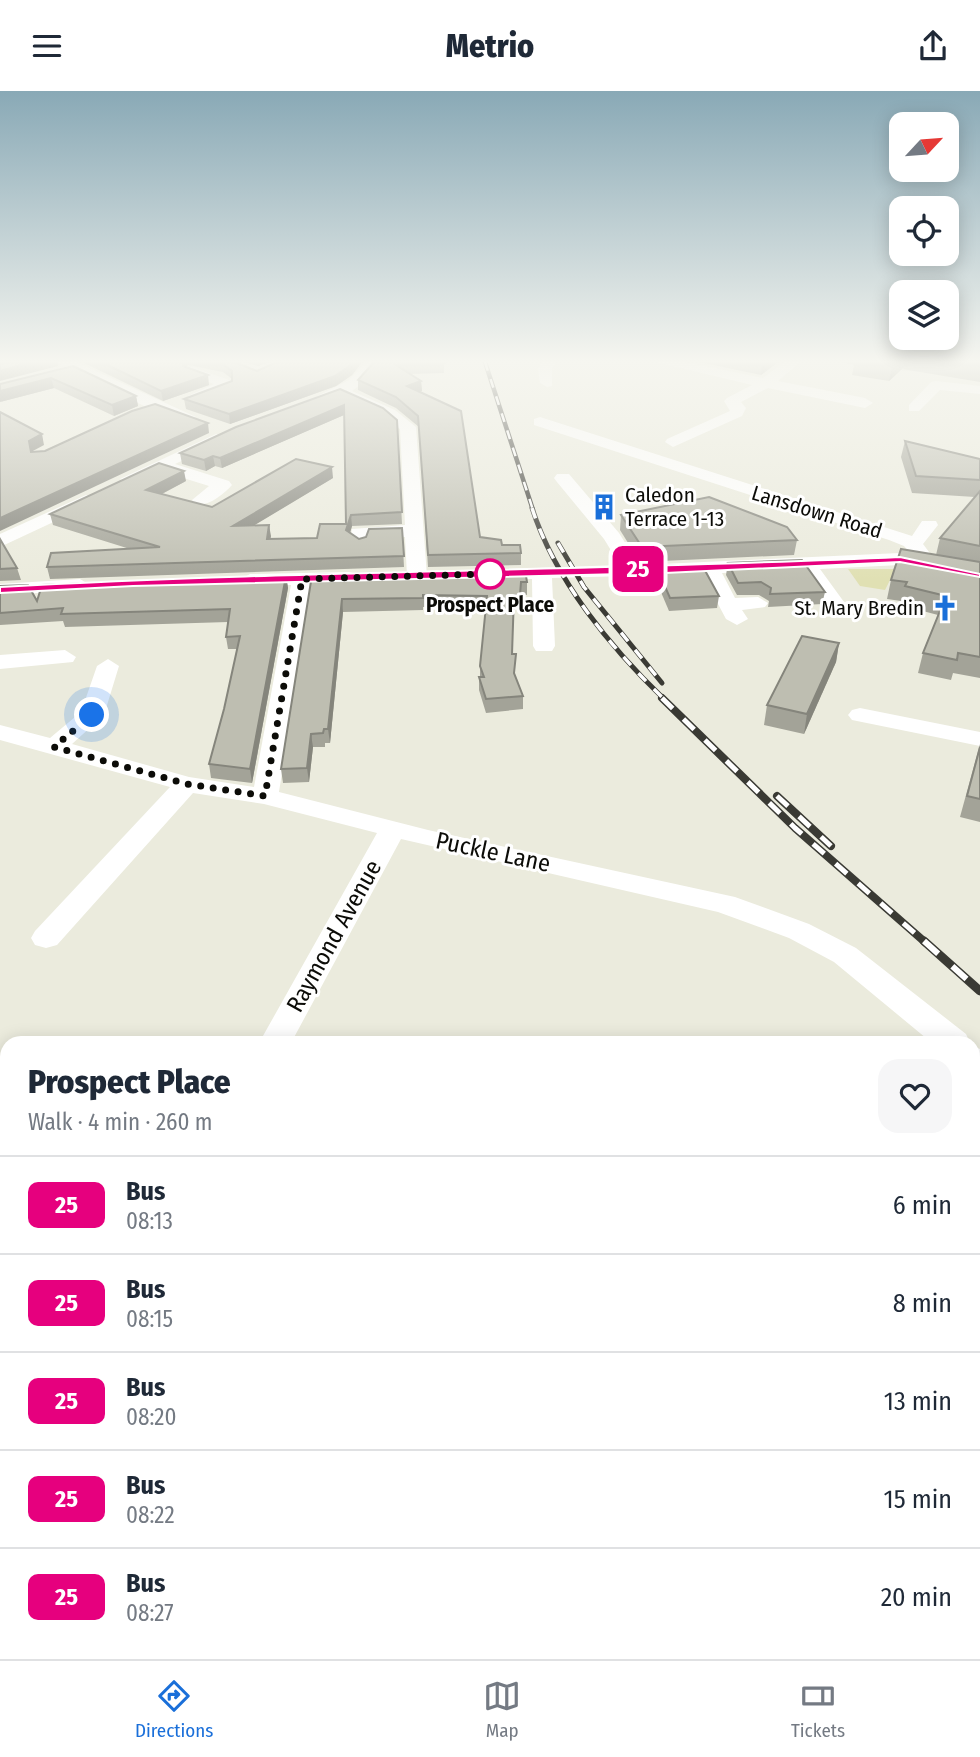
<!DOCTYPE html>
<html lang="en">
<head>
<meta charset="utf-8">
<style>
  :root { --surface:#fff; --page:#f6f6f7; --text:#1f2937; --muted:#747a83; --line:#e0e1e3; --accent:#1a6fd9 }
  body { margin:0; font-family:"Fira Sans Condensed",sans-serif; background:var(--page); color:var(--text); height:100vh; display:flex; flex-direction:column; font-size:26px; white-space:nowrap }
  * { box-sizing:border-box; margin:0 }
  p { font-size:23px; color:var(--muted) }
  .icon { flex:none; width:38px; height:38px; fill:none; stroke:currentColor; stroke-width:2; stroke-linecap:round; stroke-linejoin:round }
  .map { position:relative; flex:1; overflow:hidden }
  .drawer { position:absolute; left:0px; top:945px; width:980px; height:623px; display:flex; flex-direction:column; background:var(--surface); border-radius:21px 21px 0 0; box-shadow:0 4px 18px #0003 }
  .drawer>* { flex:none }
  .badge { padding:0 14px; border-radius:10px; font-size:24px; line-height:46px }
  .needle { width:46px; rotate:64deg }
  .tools { position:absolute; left:889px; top:21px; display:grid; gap:14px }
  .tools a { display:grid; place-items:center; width:70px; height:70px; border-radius:14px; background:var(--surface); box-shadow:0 4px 18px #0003; font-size:35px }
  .you { position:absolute; width:35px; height:35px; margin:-18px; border:5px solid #fff; border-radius:50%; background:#1a73e8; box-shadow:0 0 0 10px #1a73e833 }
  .map>.badge { position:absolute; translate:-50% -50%; box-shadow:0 0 0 4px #fff }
  .round { display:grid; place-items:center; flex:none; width:74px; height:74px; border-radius:21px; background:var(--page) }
  .overview { display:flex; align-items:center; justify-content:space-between; height:119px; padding:0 28px }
  h1 { font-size:33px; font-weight:800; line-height:52px }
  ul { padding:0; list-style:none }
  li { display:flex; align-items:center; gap:21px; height:98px; padding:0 28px; border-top:2px solid var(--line) }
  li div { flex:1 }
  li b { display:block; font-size:26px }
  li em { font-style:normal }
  li .badge { min-width:77px; font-weight:700; text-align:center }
  header { display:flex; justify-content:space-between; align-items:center; height:91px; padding:0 28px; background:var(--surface); font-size:32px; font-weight:800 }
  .tab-bar { display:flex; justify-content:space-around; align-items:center; height:98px; border-top:2px solid var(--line); background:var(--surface); font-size:19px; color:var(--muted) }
  .tab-bar a { display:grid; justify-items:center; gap:4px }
  .tab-bar .on { color:var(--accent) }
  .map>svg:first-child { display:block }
  .green { fill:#e0e0b3 }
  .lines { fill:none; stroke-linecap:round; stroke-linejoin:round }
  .minor { fill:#fff; fill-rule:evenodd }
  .rail-far3-casing { stroke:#3a3a34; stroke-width:4.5 }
  .rail-far2-casing { stroke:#3a3a34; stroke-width:5 }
  .rail-far1-casing { stroke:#3a3a34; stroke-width:8 }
  .rail-casing { stroke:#3a3a34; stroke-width:9 }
  .rail-far3 { stroke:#fff; stroke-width:2.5; stroke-dasharray:9; stroke-linecap:butt }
  .rail-far2 { stroke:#fff; stroke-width:3.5; stroke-dasharray:11; stroke-linecap:butt }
  .rail-far1 { stroke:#fff; stroke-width:5; stroke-dasharray:15; stroke-linecap:butt }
  .rail { stroke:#fff; stroke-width:6; stroke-dasharray:19; stroke-linecap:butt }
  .wall { fill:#a3a398 }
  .shaded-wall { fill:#85857c }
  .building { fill:#bebeb1; stroke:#85857c; stroke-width:2 }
  .line { fill:#e6007e; stroke:#fff; stroke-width:2 }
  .walk { stroke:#0c0c08; stroke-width:7; stroke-dasharray:0 12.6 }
  .stop-dot { fill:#fff; stroke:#e6007e; stroke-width:3.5 }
  .labels { text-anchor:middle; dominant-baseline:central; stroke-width:6; stroke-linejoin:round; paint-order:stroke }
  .far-poi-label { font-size:21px; fill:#0c0c08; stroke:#fff; text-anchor:start }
  .far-street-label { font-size:21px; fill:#0c0c08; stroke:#fff }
  .far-stop-label { font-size:21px; font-weight:bold; fill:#0c0c08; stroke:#fff }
  .street-label { font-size:24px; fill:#0c0c08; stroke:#fff }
</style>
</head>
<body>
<header><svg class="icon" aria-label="menu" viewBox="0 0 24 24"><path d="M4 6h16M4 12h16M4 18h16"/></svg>Metrio<svg class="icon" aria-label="share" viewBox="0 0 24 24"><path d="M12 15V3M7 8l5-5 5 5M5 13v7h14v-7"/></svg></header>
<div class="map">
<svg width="980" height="1568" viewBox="0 0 980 1568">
  <rect width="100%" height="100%" fill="#ebebdd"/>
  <!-- green -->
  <polygon class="green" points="848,478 915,478 903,490 890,489 885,499 860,495"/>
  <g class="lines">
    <!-- minor -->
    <g class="minor">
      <polygon points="57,271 76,271 196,326 188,331 152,319"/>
      <polygon points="366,271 380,271 366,289 352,300 395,319 416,336 427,485 424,489 417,491 407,485 405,446 368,447 366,455 359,457 350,451 352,438 405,434 400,338 385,325 344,304 310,318 302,313 349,289"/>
      <polygon points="542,271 556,271 552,278 552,295 547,296 540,292 538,278"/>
      <polygon points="656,271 685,271 763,287 784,271 800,271 778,290 865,307 873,312 865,317 768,297 741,311 746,317 742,325 673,356 665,351 667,348 730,320 724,310 727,307 752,294"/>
      <polygon points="192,276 232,290 234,293 198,311 188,311 188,305 214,293 187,283 185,280"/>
      <polygon points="936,290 980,295 980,303 940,299 919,320 909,320 909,314 931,291"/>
      <polygon points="540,326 912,445 922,430 936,430 938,434 923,453 935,469 980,477 980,489 900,474 820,478 844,511 834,517 827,515 801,478 722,482 735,507 758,506 768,512 765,516 742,519 748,528 737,534 726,528 702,483 552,487 555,555 552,560 536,560 533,555 532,488 488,489 481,487 478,483 481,479 620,474 604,448 557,391 554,387 557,383 569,383 619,442 639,474 900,462 912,464 904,455 889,449 534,334 534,328"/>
      <path d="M216,343L222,345V351L175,373L229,390L232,394C223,404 208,416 195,413L192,409L209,395L161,380L129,393L120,388Z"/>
      <polygon points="86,404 92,405 95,409 92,413 0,456 0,443"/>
      <polygon points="349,481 356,483 359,487 356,491 311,494 279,701 428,739 735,806 809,833 856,857 966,943 970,952 932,952 834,871 789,847 718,821 401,748 291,952 259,952 377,742 264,713 193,702 57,854 46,857 35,854 31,847 35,840 170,696 0,649 0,634 50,647 81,621 97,575 108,568 119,575 104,624 72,653 189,686 254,696 291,494 250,495 240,489 250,483"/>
      <polygon points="80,488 90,494 87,498 0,505 0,493"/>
      <polygon points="65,559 76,566 73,571 0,578 0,564"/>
      <polygon points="860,617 980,641 980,655 852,629 848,624 852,619"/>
      <polygon points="973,955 980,958 980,987 973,984"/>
      <polygon points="973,1146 980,1148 980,1182 973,1180"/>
      <polygon points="7,1305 7,1353 0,1356 0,1308"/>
      <polygon points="137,1561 182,1561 185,1567 134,1568"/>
      <polygon points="802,1561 853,1561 856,1568 805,1568"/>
    </g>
    <!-- rail-far3 casing -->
    <g class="rail-far3-casing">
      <polyline id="rail-far3" points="485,271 533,419"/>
    </g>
    <!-- rail-far2 casing -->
    <g class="rail-far2-casing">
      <g id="rail-far2">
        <path d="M532,417C555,489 611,557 664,608"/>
        <polyline points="558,452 584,496 662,592"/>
      </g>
    </g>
    <!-- rail-far1 casing -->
    <g class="rail-far1-casing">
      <g id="rail-far1">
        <polyline points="662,607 795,737 926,852"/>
        <polyline points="777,705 831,755"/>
      </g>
    </g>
    <!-- rail casing -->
    <g class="rail-casing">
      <polyline id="rail" points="924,850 980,900"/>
    </g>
    <!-- rail-far3 -->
    <use href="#rail-far3" class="rail-far3"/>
    <!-- rail-far2 -->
    <use href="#rail-far2" class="rail-far2"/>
    <!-- rail-far1 -->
    <use href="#rail-far1" class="rail-far1"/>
    <!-- rail -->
    <use href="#rail" class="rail"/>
  </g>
  <!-- wall -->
  <g class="wall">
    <polygon points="82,271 234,271 257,280 277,271 362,271 352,284 336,295 230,333 186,318 184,308 232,290 232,288 223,281 188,274 187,276 209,294 163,310"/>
    <polygon points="244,271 269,271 258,275"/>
    <polygon points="374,271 444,272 444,282 410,283 421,290 422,300 420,301 480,446 521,462 521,474 428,476 419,336 396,317 358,299 358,289"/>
    <polygon points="699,271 778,271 761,284"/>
    <polygon points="840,271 980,271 980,291 902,278 889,290 852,284 854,274"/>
    <polygon points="73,275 136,305 138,315 114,325 54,297 0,311"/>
    <polygon points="340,298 397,329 402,433 352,435 350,442 359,448 402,437 404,476 50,488 47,476 130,458 53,434 50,423 186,390 162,403 212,416 333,387 254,434 269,434 270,448 317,447 346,433 344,324 222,377 215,375 206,380 182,373 180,362"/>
    <polygon points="905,350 980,368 980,587 953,582 951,589 918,582 923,562 938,524 900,514 901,510 887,508 891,489 936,464 940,447 975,406 912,402 901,366"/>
    <polygon points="621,424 797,449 794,464 640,471 620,439"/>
    <polygon points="0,448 17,477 21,489 0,490"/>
    <polygon points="728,472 825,501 822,513 768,516 769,510 759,504 737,504 726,484"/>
    <polygon points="656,475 719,505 717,517 669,520 655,487"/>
    <polygon points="312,484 527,491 527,504 521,503 519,517 514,516 512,563 515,584 523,605 523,618 486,622 479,599 479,586 480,586 480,575 486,517 423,516 423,519 343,521 330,652 325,652 325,656 313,656 309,691 283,692 281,678"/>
    <polygon points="286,485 288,497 252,692 211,687 209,673 224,618 237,558 228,558 226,546 228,531 65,536 63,530 0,534 0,495 37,510"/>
    <polygon points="839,552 836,571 804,643 764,634 767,614"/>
    <polygon points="980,653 980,731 960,726"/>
  </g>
  <!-- shaded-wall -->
  <g class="shaded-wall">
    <polygon points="32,271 57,271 58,275 0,290 0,280"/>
    <polygon points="257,271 269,271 258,275"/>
    <polygon points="354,271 362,271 352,284 336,295 230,333 229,323"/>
    <polygon points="762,271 778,271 761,284"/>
    <polygon points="893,271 903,271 902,278 889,290"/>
    <polygon points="208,284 209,294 163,310 161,300"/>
    <polygon points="51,287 54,297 0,311 0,300"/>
    <polygon points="421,290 422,300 407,305 407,295"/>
    <polygon points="136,305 138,315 114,325 112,314"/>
    <polygon points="344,314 344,324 222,377 220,367"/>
    <polygon points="208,332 209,342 0,440 0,427"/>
    <polygon points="42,343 44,354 31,361 29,350"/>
    <polygon points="213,365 215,375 206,380 204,369"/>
    <polygon points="332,376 333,387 235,446 233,435"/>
    <polygon points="184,380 186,390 148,410 146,399"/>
    <polygon points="351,424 352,435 347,451 346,439"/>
    <polygon points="269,434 271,445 269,459 267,448"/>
    <polygon points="286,485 288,497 252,692 250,678"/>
    <polygon points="342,508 343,521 330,652 328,638"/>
    <polygon points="839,552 836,571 804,643 807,623"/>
    <polygon points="311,643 313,656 309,691 307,677"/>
  </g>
  <!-- building -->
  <g class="building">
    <polygon points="7,271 32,271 0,280 0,273"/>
    <polygon points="101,271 184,271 183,275 208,284 161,300"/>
    <polygon points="220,271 234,271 257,280 277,271 354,271 351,274 335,285 229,323 184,308 232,290 232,280"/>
    <polygon points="374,271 443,271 444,272 396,274 421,290 407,295 461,320 480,446 501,449 502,454 520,454 521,462 428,464 418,325 396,306 358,289"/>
    <polygon points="73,275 136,305 112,314 51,287 0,300 0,293"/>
    <polygon points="340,298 383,317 397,329 402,421 351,424 346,439 359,448 366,446 369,438 402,437 404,465 47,476 51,462 160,456 50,423 159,372 184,380 146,399 212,416 296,368 332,376 233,435 269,434 267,448 317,447 320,433 346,433 344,314 220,367 213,365 204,369 180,362 236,336"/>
    <polygon points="155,313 208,332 0,427 0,321 42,343 29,350 31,361 45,360 132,320"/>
    <polygon points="905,350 980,368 980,389 916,385"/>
    <polygon points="980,400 980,455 940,447"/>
    <polygon points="709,406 787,436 797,449 642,456 621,424"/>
    <polygon points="0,448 17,477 0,478"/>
    <polygon points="901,458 980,471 980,566 958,562 957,569 923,562 946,505 905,495 907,491 891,489"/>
    <polygon points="802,469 825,501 770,503 771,497 761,491 738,492 728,472"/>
    <polygon points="702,474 719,505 670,507 656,475"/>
    <polygon points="525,479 527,491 521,491 520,504 514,504 512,563 516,563 514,582 523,605 486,608 479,586 484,586 480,575 487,505 423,504 423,507 342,508 328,638 324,638 323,642 311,643 307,677 281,678 312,484"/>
    <polygon points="286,485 250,678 209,673 224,618 240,545 226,546 230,518 61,523 63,517 0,522 0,495 28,494 37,510 42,494"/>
    <polygon points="802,545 839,552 807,623 767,614"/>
    <polygon points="980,656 980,708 967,705"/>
  </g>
  <!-- sky -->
  <linearGradient id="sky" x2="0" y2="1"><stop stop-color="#89a9b6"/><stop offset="0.55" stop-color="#f6f6f0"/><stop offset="1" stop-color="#f6f6f0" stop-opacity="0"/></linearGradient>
  <rect width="980" height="491" fill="url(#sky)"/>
  <!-- line -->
  <path class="line" d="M900,466L980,483V486L900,471L665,482L133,495L0,502V496C300,479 600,480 900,466Z"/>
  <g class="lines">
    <!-- walk -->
    <polyline class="walk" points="92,624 54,656 187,693 265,705 302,488 490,483"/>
  </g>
  <!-- icons -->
  <defs>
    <g id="building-bare" transform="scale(2.1)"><path d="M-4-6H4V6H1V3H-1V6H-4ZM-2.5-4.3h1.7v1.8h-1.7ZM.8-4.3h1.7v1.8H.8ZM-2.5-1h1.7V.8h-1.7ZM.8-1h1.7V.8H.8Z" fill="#1a6fd9" stroke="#fff" stroke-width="2.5" paint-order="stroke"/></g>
    <g id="church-bare" transform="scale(2.1)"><path d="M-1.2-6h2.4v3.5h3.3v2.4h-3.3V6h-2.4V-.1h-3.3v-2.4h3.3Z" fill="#1a6fd9" stroke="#fff" stroke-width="2.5" paint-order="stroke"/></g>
  </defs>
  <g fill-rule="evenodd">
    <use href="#building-bare" x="604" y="416"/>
    <use href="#church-bare" x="945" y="517"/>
  </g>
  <!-- markers -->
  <circle class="stop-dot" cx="490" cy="483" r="14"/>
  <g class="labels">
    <!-- far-poi labels -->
    <g class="far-poi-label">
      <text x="625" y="404">Caledon<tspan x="625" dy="24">Terrace 1-13</tspan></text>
      <text x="924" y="517" text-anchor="end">St. Mary Bredin</text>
    </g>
    <!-- far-street labels -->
    <g class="far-street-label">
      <text transform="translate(817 421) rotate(17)">Lansdown Road</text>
    </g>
    <!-- far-stop labels -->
    <g class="far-stop-label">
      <text x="490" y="514">Prospect Place</text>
    </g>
    <!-- street labels -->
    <g class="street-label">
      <text transform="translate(493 761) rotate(12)">Puckle Lane</text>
      <text transform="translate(334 845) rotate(-61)">Raymond Avenue</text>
    </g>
  </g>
</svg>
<div class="tools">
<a><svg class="needle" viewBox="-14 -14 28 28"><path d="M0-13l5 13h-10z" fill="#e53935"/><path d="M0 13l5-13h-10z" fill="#747a83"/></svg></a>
<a><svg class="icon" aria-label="locate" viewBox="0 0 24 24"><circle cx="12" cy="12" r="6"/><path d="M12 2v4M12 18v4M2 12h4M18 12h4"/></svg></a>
<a><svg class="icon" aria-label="layers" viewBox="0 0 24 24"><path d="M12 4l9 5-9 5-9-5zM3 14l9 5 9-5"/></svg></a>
</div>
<div class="you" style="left:92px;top:624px"></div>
<b class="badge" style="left:638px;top:478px;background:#e6007e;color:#fff">25</b>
<section class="drawer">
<div class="overview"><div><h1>Prospect Place</h1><p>Walk · 4 min · 260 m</p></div><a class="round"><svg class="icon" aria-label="heart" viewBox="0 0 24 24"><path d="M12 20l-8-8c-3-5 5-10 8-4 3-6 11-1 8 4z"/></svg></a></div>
<ul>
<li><span class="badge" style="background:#e6007e;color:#fff">25</span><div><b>Bus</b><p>08:13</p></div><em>6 min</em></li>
<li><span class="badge" style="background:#e6007e;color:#fff">25</span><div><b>Bus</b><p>08:15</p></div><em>8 min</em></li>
<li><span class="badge" style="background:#e6007e;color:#fff">25</span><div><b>Bus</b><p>08:20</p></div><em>13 min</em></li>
<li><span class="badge" style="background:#e6007e;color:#fff">25</span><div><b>Bus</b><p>08:22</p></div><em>15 min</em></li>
<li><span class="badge" style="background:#e6007e;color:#fff">25</span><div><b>Bus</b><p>08:27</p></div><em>20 min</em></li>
</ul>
</section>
</div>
<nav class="tab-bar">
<a class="on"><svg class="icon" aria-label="directions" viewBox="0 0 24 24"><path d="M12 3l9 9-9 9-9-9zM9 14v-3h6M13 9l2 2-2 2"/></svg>Directions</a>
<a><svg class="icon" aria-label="map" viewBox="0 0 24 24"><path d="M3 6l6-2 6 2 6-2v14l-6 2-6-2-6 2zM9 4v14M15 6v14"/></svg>Map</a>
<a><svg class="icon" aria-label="tickets" viewBox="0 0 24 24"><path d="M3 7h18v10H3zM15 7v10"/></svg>Tickets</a>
</nav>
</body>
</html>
